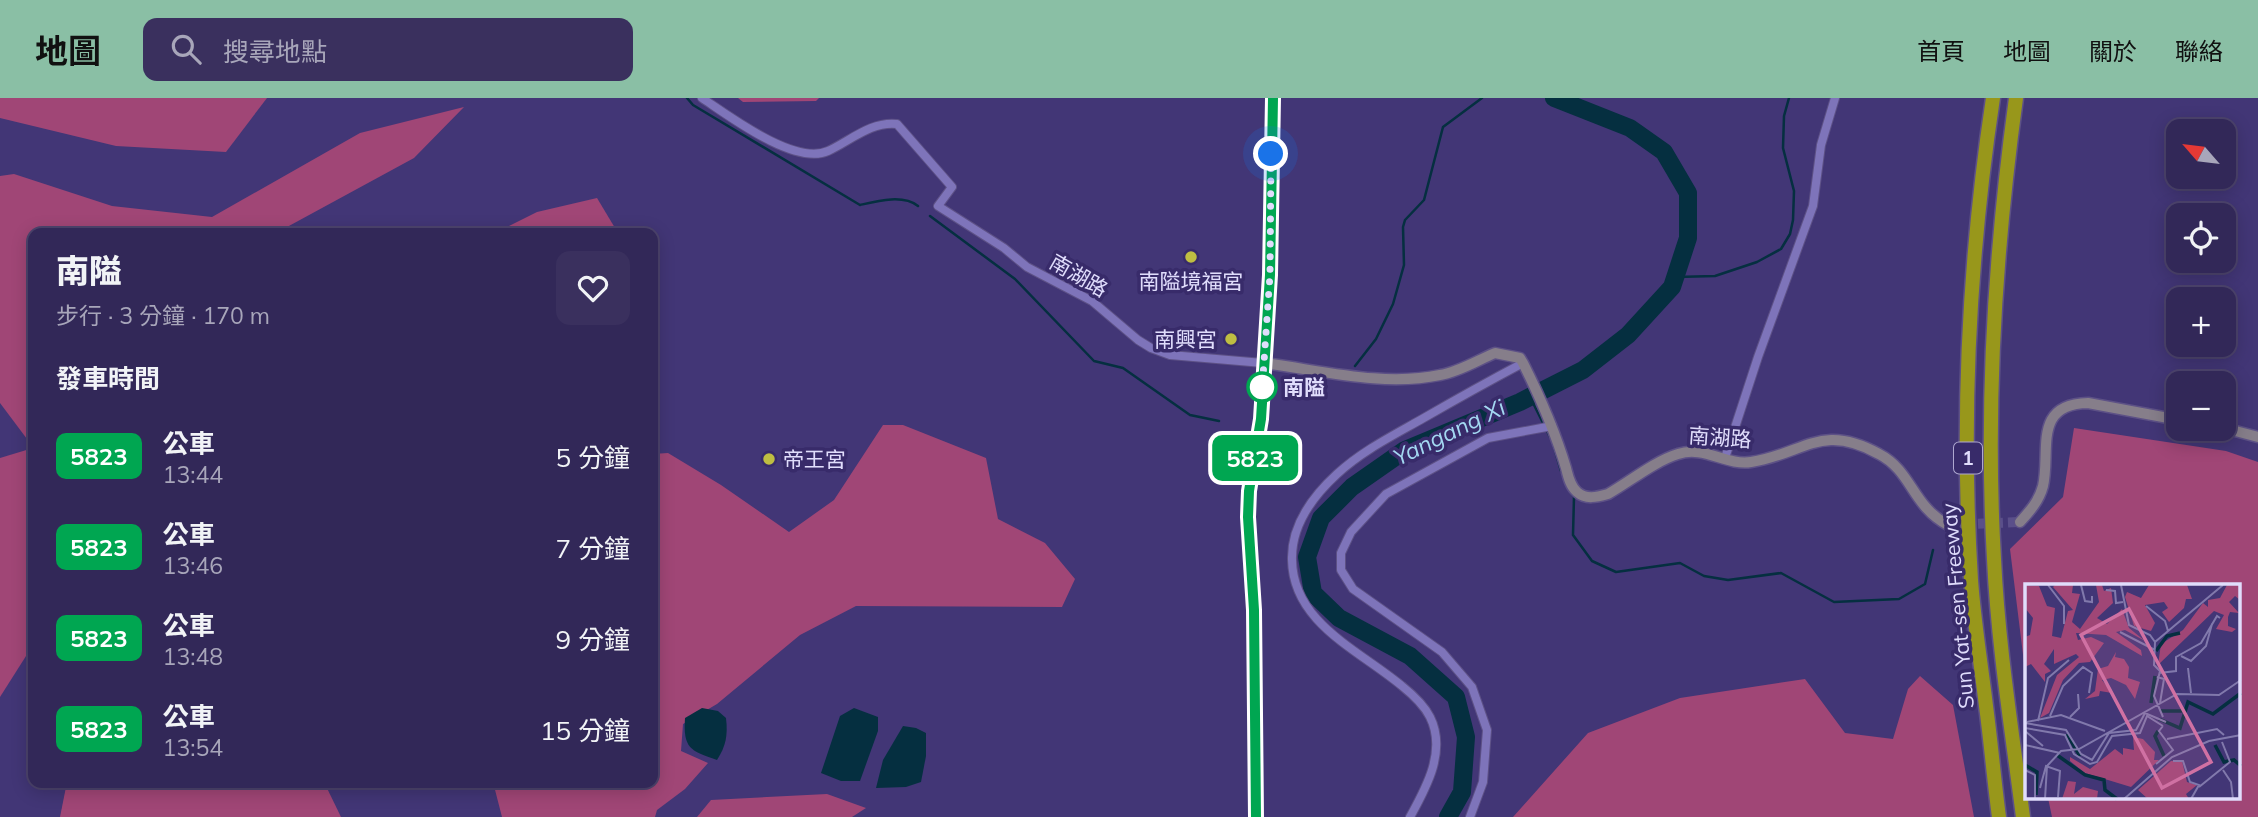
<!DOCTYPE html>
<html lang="zh-TW">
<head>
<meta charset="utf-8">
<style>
  :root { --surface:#322858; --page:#3a305e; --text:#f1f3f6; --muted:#a8a6ba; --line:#4d446e; --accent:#8abfa5 }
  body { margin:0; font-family:Mulish,"Noto Sans TC",sans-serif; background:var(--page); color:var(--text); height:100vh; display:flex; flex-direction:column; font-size:26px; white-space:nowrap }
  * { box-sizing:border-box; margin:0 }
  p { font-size:23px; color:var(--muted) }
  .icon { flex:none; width:38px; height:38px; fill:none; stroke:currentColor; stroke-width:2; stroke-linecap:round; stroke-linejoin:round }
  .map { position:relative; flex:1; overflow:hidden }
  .drawer { position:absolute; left:28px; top:130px; width:630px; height:560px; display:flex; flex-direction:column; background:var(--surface); border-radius:14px; box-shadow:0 4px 18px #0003,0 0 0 2px var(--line) }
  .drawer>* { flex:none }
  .badge { padding:0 14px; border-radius:10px; font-size:24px; line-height:46px }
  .needle { width:46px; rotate:298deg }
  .tools { position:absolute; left:2166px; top:21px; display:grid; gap:14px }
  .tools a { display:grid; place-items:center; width:70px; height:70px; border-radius:14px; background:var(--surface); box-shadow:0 4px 18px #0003,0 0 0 2px var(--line); font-size:35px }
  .you { position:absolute; width:35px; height:35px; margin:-18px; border:5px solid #fff; border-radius:50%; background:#1a73e8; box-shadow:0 0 0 10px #1a73e833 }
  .map>.badge { position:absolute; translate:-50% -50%; box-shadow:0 0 0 4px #fff }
  h2 { padding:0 28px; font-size:26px; line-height:63px }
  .round { display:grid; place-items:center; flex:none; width:74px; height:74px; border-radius:14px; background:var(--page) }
  .head { display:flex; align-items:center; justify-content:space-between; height:119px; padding:0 28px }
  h1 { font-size:33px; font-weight:800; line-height:52px }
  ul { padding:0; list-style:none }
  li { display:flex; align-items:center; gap:21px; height:91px; padding:0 28px }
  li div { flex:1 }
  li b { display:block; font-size:26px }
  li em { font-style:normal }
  li .badge { min-width:77px; font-weight:700; text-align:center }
  header { display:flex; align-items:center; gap:42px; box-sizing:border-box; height:98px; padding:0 35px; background:var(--accent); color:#111 }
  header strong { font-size:33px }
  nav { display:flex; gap:38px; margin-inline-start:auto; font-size:24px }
  .search { width:490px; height:63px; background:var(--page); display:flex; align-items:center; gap:18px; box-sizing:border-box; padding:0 24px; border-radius:14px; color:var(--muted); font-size:26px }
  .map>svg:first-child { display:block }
  .forest { fill:#a04676 }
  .water { fill:#052f40 }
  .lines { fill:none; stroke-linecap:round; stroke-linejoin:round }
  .stream { stroke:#052f40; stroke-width:2.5 }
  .river { stroke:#052f40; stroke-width:18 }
  .secondary-tunnel { stroke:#5a4f8a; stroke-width:10; stroke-dasharray:10 5; stroke-linecap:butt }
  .street-casing { stroke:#5d5186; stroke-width:10 }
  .secondary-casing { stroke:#5d5186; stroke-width:13 }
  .highway-casing { stroke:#5d5186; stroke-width:17 }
  .street { stroke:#7e74ba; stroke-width:8 }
  .secondary { stroke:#867e8a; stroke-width:10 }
  .highway { stroke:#98971b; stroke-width:14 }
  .line-casing { stroke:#fff; stroke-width:16 }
  .line { stroke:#00a651; stroke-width:10 }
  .walk { stroke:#e0ddfc; stroke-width:7; stroke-dasharray:0 12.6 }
  .poi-dot { fill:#bfbe42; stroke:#382b6a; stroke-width:2.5 }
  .stop-dot { fill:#fff; stroke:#00a651; stroke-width:3.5 }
  .labels { text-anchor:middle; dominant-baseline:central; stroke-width:7; stroke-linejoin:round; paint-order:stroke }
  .shield { fill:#382b6a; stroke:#aea8d0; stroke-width:2 }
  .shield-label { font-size:19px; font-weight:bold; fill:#e0ddfc }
  .street-label { font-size:21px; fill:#e0ddfc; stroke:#382b6a }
  .poi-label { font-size:21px; fill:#e0ddfc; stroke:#382b6a }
  .stop-label { font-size:21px; font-weight:bold; fill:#e0ddfc; stroke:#382b6a; text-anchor:start }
  .water-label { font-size:23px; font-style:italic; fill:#a3d8f1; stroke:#382b6a }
  .inset-river { fill:none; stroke:#052f40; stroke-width:3.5 }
  .inset-road { fill:none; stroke:#8179ac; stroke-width:2 }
  .view { fill:#d071a3; fill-opacity:0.15; stroke:#d071a3; stroke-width:3.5 }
  .inset-edge { fill:none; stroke:#e0ddfc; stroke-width:3.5 }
</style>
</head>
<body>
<header>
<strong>地圖</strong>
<div class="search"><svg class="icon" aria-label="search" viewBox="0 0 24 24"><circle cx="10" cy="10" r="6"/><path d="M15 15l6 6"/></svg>搜尋地點</div>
<nav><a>首頁</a><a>地圖</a><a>關於</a><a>聯絡</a></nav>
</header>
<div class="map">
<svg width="2258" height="719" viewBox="0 0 2258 719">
  <rect width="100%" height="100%" fill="#423676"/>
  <!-- forest -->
  <g class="forest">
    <polygon points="0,0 267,0 226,54 116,48 0,20"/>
    <polygon points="738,0 819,0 816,3 743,4"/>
    <polygon points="464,9 414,60 276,135 33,135 33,349 0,305 0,78 14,76 112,108 212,119 360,35"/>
    <polygon points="597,100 618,135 495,135 537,114"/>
    <polygon points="883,327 903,327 986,360 998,421 1045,445 1075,481 1062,509 856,508 800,537 717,606 683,626 681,653 708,665 685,691 657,712 655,719 502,719 493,684 653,684 653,356 668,355 721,387 789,434 834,402"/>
    <polygon points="2074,330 2226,353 2258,364 2258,719 2052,719 2048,700 2239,700 2239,488 2027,488 2027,589 2010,451 2063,399"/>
    <polygon points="33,350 33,547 0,599 0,360"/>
    <polygon points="1920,578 1953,607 1974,719 1513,719 1588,635 1680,600 1805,581 1845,635 1893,641 1908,591"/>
    <polygon points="67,684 324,684 341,719 60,719"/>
    <polygon points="827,696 866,710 852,719 697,719 711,702"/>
  </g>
  <!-- water -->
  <g class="water">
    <path d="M702,610L718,613L726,620C728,637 726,648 717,662C690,653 683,650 685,620Z"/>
    <polygon points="854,610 878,619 878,633 860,683 841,683 821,675 840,618"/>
    <polygon points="903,628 916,630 926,635 926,658 921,684 906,689 876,690 883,662"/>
  </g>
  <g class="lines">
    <!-- stream -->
    <g class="stream">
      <path d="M687,0L693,7L860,107C877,103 903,96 918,108"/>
      <polyline points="930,118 1015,181 1094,263 1123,270 1190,317 1219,323"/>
      <polyline points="1676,179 1715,178 1757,164 1781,151 1790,136 1793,122 1794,93 1783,50 1784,18 1789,0"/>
      <polyline points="1355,268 1376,241 1393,206 1404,167 1403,129 1405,122 1424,102 1443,29 1482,0"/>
      <polyline points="1530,299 1550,339"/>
      <polyline points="1553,346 1561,373"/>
      <polyline points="1571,395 1574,399 1573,437 1592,463 1616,474 1680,465 1704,478 1728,482 1781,475 1834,504 1899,501 1925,486 1933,452"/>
    </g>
    <!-- river -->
    <polyline class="river" points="1448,719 1462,694 1466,639 1456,599 1410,558 1339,520 1313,495 1307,459 1321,420 1352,389 1405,352 1520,304 1583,272 1628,237 1672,189 1688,140 1688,95 1664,54 1630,30 1554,0"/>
    <!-- secondary-tunnel -->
    <polyline class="secondary-tunnel" points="1948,427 2020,424"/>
    <!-- street casing -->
    <g class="street-casing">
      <g id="street">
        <path d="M702,0C729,18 795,68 828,53C850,43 871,23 897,26L952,89L938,108L1004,150L1027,169L1092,203L1138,242L1151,250L1170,257L1263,265"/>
        <polyline points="1725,360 1758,259 1813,108 1821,47 1835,0"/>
        <path d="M1410,719C1426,690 1447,653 1430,619C1424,607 1412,596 1402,588C1359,552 1293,525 1292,462C1291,428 1313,398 1337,376C1362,353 1392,338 1422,321C1455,302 1489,283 1523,265"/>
        <polyline points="1470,719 1483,684 1487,632 1472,589 1442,554 1353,491 1341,472 1341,455 1351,434 1386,396 1488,340 1552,328"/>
      </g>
    </g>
    <!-- secondary casing -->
    <g class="secondary-casing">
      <g id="secondary">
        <path d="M1263,265C1320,272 1383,289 1440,277C1459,274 1478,262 1495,255L1520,260L1523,265C1540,299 1555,333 1566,370C1568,378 1570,388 1577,394C1586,402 1597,399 1608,396C1629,384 1655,363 1678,356C1704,347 1726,368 1751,364C1804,356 1821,324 1879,356C1912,373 1912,408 1948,427"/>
        <polyline points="2224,330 2258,339"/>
        <path d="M2020,424C2030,413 2039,403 2043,388C2051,353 2032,306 2088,305L2179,322"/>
        <polyline points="1256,719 1254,511 1248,419 1249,393 1261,321 1270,177 1273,0"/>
      </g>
    </g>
    <!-- highway casing -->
    <g class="highway-casing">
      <g id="highway">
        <path d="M1993,0C1969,159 1961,322 1971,482C1974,524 1981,566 1986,608C1991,645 1994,682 1999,719"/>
        <path d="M2016,0C1995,153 1985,306 1994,461C1998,547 2012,633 2023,719"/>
      </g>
    </g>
    <!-- street -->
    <use href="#street" class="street"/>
    <!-- secondary -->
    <use href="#secondary" class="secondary"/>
    <!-- highway -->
    <use href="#highway" class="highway"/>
  </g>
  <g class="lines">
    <!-- line casing -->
    <g class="line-casing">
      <polyline id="line" points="1256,719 1254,512 1248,419 1249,393 1261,321 1270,177 1273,0"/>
    </g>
    <!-- line -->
    <use href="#line" class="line"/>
    <!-- walk -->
    <polyline class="walk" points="1262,289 1262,293 1270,177 1271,56"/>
  </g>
  <!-- markers -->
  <g class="poi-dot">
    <circle cx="1191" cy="159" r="7"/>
    <circle cx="1231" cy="241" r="7"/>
    <circle cx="769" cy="361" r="7"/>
  </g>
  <circle class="stop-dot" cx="1262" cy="289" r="14"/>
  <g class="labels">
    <!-- shield labels -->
    <rect class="shield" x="1954" y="344.5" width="28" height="31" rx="5"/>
    <g class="shield-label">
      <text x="1968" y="360">1</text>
    </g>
    <!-- street labels -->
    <g class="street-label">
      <text transform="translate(1079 177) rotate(30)">南湖路</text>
      <text transform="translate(1720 339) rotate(4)">南湖路</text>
      <text transform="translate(1957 508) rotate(-95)">Sun Yat-sen Freeway</text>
    </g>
    <!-- poi labels -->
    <g class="poi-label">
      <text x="1191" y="183">南隘境福宮</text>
      <text x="1217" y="241" text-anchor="end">南興宮</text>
      <text x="783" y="361" text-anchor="start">帝王宮</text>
    </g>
    <!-- stop labels -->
    <g class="stop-label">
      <text x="1283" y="289">南隘</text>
    </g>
    <!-- water labels -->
    <g class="water-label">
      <text transform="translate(1449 334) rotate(-26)">Yangang Xi</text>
    </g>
  </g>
  <!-- overview -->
  <g transform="translate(2025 486)">
    <rect width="215" height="215" fill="#423676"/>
    <path d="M0,1L14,2L22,22L30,24L27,52L36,54L43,27L48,26L28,3L30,1H48L47,9L55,10L47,38L55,45L74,18L71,1H77L79,7L86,4L88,19L72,34L82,40L97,25L104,44L120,57L100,46L91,48L116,66L117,72L81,51L51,49L53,56L66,53L79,59L65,78L54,79L38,96L24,129L15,134L32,91L54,73L51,70L29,80V65L19,80L26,87L20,90V98L6,80L0,83V53L5,51L8,34L0,24ZM124,1H162L167,15H161L159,24L144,38L137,28L143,24L139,18L120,21L130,39L126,47L109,42L100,13L102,8L116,14ZM202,1H215V16L210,12L204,18L214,29L205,28L203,33V42L211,45L207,48L191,45L199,31L189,27L133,81L136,60L158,46L178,19L183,23V16L195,14ZM91,68L90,73L99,75L104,83L103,94L115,98L110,115L101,101L86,94L77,96L87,109L75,107L74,112L60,115L70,107L73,85L83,82ZM108,153L118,155L130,168L129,176H134L106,203L60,189L45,177V173L65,185L90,165L98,171V164L109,166ZM146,177H157L162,198L172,201L161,210L164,215H123L113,206ZM43,197L51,198L49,210L58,203L73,207L72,215H37Z" fill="#a04676"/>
    <path class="inset-river" d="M131,67L142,52L155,49M126,119L130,92M136,127H160M134,135L155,144L163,118L188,130L216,109M133,147L130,152L139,172M42,150L55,172M190,161L199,178L209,176L216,182M32,171L60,191L79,196L80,206L92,215M0,181L12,188L11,211"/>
    <path class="inset-road" d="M23,1L39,22V40M56,1L60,17L67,18V12M96,1L104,41L125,51L130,58M81,6L90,7L91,19L98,18M121,22L140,37L143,47M95,48L130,66M156,72L166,77L181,62L187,40M163,84L166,109M134,89L151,87V73L176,59L192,32L195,34M132,93L139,95L135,119M25,132L38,102L58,83L67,89L64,109M45,133L54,124L53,110M138,133L129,112L135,87L129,81L130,58L198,1M13,137L23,94L44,76M2,138L36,131L80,147M0,139L41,146L56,170L67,176L84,149L111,146L120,129L141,138M0,144L40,151L49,170L65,180L72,178L87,152L115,149L122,132L138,142M0,147L18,162M142,155L192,145L199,151M0,161L35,169M148,177H158L165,198L174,201L166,215M131,180L148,166L134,147L138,142M0,186L10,191V215M198,186L206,198L208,215M174,203L205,178L197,158M15,204L21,182L35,187L33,213M20,215L22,182L36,167L54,165L152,110L194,111L216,96M99,215L147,173L184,157L216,151"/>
    <path class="view" d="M104,25L186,178L137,204L56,51Z"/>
    <rect width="215" height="215" class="inset-edge"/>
  </g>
</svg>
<div class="tools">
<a><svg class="needle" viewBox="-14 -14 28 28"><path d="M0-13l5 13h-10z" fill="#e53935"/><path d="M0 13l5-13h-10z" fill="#a8a6ba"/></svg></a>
<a><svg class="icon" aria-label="locate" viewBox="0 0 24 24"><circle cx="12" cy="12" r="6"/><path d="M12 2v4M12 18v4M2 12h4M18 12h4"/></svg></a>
<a>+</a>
<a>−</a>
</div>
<div class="you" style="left:1271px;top:56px"></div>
<b class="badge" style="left:1255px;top:360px;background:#00a651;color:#fff">5823</b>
<section class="drawer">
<div class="head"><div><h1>南隘</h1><p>步行 · 3 分鐘 · 170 m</p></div><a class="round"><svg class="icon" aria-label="heart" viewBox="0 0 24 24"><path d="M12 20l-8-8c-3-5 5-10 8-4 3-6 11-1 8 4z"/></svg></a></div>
<h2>發車時間</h2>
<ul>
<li><span class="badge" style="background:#00a651;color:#fff">5823</span><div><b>公車</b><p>13:44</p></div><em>5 分鐘</em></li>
<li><span class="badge" style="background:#00a651;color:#fff">5823</span><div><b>公車</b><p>13:46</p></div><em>7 分鐘</em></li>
<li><span class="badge" style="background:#00a651;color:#fff">5823</span><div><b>公車</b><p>13:48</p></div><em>9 分鐘</em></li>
<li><span class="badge" style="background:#00a651;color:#fff">5823</span><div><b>公車</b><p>13:54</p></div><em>15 分鐘</em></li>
</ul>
</section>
</div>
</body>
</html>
